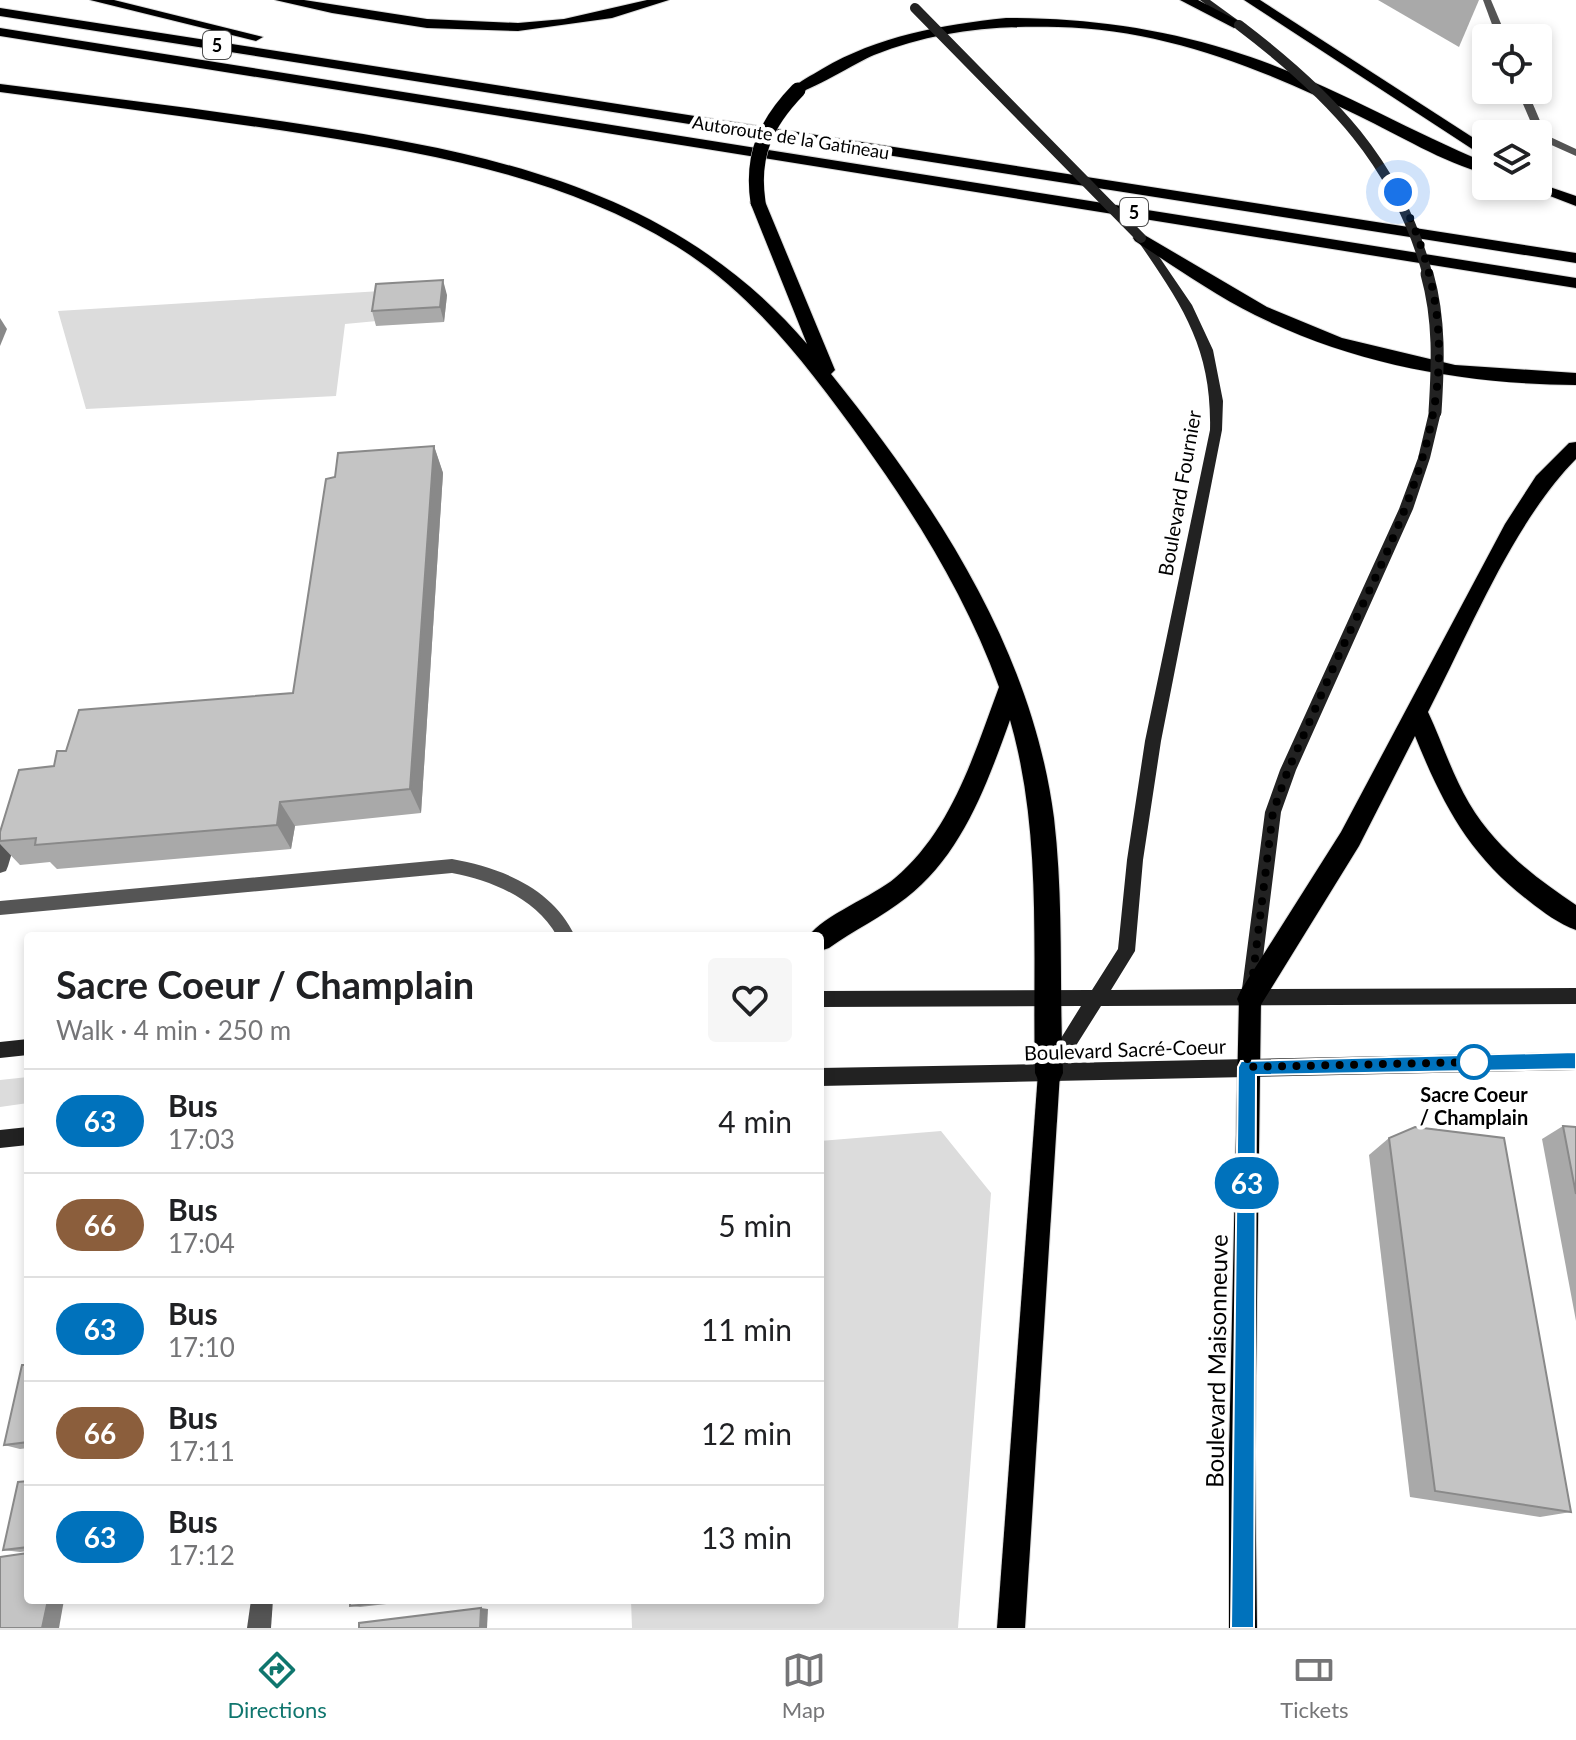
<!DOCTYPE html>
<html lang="en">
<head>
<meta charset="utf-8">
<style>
  :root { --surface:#fff; --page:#f6f6f6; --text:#202124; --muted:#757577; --line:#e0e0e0; --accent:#0f766e }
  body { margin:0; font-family:Lato,sans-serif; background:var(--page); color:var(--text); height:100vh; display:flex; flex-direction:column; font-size:30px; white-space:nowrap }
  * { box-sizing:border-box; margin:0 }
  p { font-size:26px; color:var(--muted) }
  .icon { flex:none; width:44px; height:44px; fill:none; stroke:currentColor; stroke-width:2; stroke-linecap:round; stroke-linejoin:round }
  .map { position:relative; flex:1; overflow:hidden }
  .side { position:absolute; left:24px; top:932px; width:800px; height:672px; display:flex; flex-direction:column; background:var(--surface); border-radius:8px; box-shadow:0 4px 12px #0003 }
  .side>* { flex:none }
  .badge { padding:0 16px; border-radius:26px; font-size:28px; line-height:52px }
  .tools { position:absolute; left:1472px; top:24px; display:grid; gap:16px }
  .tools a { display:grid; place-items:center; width:80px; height:80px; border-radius:8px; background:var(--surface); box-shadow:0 4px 12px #0003; font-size:40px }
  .you { position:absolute; width:40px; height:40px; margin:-20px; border:6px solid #fff; border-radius:50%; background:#1a73e8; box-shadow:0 0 0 12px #1a73e833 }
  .map>.badge { position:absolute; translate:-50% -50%; box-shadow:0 0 0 4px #fff }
  .round { display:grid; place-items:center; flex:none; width:84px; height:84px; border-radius:8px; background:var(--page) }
  .summary { display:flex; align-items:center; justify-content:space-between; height:136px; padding:0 32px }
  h1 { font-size:38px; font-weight:700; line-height:60px }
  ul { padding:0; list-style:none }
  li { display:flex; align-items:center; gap:24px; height:104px; padding:0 32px; border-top:2px solid var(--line) }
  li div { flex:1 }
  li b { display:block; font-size:30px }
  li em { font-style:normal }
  li .badge { min-width:88px; font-weight:700; text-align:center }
  .tabs { display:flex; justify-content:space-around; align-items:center; height:112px; border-top:2px solid var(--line); background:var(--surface); font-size:22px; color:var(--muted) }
  .tabs a { display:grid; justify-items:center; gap:4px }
  .tabs .on { color:var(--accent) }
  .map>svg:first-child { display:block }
  .green { fill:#dcdcdc }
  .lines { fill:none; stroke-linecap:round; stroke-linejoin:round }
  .primary-casing { stroke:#dbdbdb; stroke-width:2 }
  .highway-casing { stroke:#dbdbdb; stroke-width:2 }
  .lane { fill:#555; fill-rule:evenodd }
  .street { fill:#555; fill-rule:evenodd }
  .secondary { fill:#222; fill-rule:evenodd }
  .primary { fill:#000; fill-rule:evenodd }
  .highway { fill:#000; fill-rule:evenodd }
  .highway-bridge-casing { stroke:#dbdbdb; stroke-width:16; stroke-linecap:butt }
  .secondary-bridge-far1 { stroke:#222; stroke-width:10 }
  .secondary-bridge { stroke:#222; stroke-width:13 }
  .highway-bridge { stroke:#000; stroke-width:15 }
  .wall { fill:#a9a9a9 }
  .shaded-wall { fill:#898989 }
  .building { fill:#c4c4c4; stroke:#898989; stroke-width:2 }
  .line { fill:#0072bc; stroke:#fff; stroke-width:2 }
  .walk { stroke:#000; stroke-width:8; stroke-dasharray:0 14.4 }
  .stop-dot { fill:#fff; stroke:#0072bc; stroke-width:4 }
  .labels { text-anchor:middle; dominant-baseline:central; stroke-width:8; stroke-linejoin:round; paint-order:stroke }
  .shield { fill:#fff; stroke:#4c4c4c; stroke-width:2 }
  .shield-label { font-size:18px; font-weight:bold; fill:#000 }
  .far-street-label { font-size:18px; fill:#000; stroke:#fff }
  .street-label { font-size:20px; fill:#000; stroke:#fff }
  .stop-label { font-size:20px; font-weight:bold; fill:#000; stroke:#fff }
  .near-street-label { font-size:24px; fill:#000; stroke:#fff }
</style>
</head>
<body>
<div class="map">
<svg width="1576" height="1628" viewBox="0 0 1576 1628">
  <rect width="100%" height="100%" fill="#fff"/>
  <!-- green -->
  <g class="green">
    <polygon points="381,291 377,321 345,324 336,396 86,409 58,311"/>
    <polygon points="28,1077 28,1103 0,1107 0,1080"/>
    <polygon points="941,1131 991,1193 958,1628 632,1628 631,1600 820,1600 820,1141"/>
  </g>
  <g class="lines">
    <!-- primary casing -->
    <g class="primary-casing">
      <g id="primary">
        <polygon points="1250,989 1258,992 1261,999 1255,1452 1257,1628 1229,1628 1229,1452 1239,999 1242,992"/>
        <polygon points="1049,1062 1057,1065 1060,1073 1025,1628 997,1628 1038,1073 1041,1065"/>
      </g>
    </g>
    <!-- highway casing -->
    <g class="highway-casing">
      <g id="highway">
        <polygon points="90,0 114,0 263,37 256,41"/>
        <polygon points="275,0 304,0 427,19 518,23 564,19 647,0 669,0 612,18 518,31 427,28 332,13"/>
        <polygon points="1180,0 1198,0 1246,25 1234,28"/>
        <polygon points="1244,0 1260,0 1486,146 1486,158"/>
        <polygon points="0,8 1576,253 1576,263 0,16"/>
        <path d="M1006,18C1082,18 1155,27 1229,50C1318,77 1400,127 1486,163V174C1442,162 1399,135 1359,116C1265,70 1165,29 1058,27C995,25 933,31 874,55C857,62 805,95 793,93L791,90C799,81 811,76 822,69C878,36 941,25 1006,18Z"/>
        <polygon points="0,28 1576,278 1576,288 0,36"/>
        <path d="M0,84C104,97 209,110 313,126C501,155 678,193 807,344L750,202L758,197L764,199L835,370L831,374C936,505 1032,649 1054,818C1064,903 1059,988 1063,1073L1059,1082L1049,1086L1039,1082L1035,1073C1032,955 1043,835 1010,720C987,784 962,855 906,898C882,917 854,930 829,948L820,951V936H809C822,916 874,896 895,878C952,830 974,754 999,687C966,596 917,518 862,441C809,368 754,294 676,246C566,178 438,155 312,135C208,119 104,106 0,92Z"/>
        <polygon points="1538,183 1576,196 1576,206 1524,186 1538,186"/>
        <path d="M1141,233L1267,307L1342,338L1455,365L1576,373V385C1465,384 1356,365 1255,315C1213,294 1175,267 1135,241L1133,238L1135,235Z"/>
        <path d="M1576,442V459C1513,523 1470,631 1428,712C1442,742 1452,774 1469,803C1495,847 1534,877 1576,905V930C1559,924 1543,912 1529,901C1469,855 1443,805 1415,736L1359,846L1259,1008L1250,1011L1241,1008L1237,999L1241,990L1341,832L1505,524L1536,476L1569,443Z"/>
      </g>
    </g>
    <!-- lane -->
    <g class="lane">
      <polygon points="11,822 17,824 19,829 8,866 6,871 0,873 0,839 5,824"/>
      <path d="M452,859C502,868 552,888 575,936H557C535,898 493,881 452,873L0,915V901Z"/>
    </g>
    <!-- street -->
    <g class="street">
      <polygon points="1483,0 1491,0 1507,38 1497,38"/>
      <polygon points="1517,90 1527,90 1546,135 1576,149 1576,156 1538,139"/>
      <polygon points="251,1600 273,1600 271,1628 247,1628"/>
    </g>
    <!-- secondary -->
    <g class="secondary">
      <polygon points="1200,0 1210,0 1243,24 1235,26"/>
      <path d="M1137,236H1145L1192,305L1213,350L1223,401L1222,430L1161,741L1143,860L1135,951L1111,990L1242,989L1265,812L1280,770L1399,509L1418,458L1429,412L1435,408L1441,412L1430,458L1413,509L1296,770L1281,812L1259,989L1576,988V1004L1101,1006L1065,1063L1576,1052V1070L820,1086V1068L1045,1064L1081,1006L820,1007V991L1092,990L1118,949L1127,860L1145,741L1210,430C1212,346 1181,304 1136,238Z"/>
      <polygon points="28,1039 28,1055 0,1058 0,1042"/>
      <polygon points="28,1127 28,1145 0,1148 0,1130"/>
    </g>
    <!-- primary -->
    <use href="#primary" class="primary"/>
    <!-- highway -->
    <use href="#highway" class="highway"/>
    <!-- highway-bridge casing -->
    <g class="highway-bridge-casing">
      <path id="highway-bridge" d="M758,202C751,155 766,123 798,90"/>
    </g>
    <!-- secondary-bridge-far1 -->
    <g class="secondary-bridge-far1">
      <polyline points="915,8 1141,238"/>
      <path d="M1239,25C1330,94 1398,163 1428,276"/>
    </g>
    <!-- secondary-bridge -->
    <path class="secondary-bridge" d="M1427,274C1440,320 1438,365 1435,412"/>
    <!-- highway-bridge -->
    <use href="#highway-bridge" class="highway-bridge"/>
  </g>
  <!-- wall -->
  <g class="wall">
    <polygon points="1378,0 1479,0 1459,47"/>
    <polygon points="447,295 444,322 376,326 372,311"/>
    <polygon points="434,446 443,473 421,813 295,826 291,849 57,869 50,862 20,865 0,844 0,832 66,751 293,693 335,477"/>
    <polygon points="1563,1126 1576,1127 1576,1321 1542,1139"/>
    <polygon points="1389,1138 1571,1512 1540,1517 1410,1497 1369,1155"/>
    <polygon points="28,1365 28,1448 20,1449 4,1445"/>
    <polygon points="28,1481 28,1551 20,1552 3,1550"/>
    <polygon points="350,1600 422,1600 360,1607 350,1606"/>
  </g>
  <!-- shaded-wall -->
  <g class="shaded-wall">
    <polygon points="443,280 447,295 444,322 440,307"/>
    <polygon points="0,318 7,329 0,346"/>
    <polygon points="434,446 443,473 421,813 410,789"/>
    <polygon points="280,802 295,826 291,849 277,825"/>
    <polygon points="48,1600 64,1600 59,1628 42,1628"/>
    <polygon points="481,1608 488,1609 487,1628 480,1628"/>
  </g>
  <!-- building -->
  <g class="building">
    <polygon points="443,280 440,307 372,311 376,284"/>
    <polygon points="434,446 410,789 280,802 277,825 35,845 36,838 0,841 0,832 19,770 54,766 57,751 66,751 79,710 293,693 326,479 335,477 338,453"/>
    <polygon points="1563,1126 1576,1127 1576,1194"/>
    <polygon points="1415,1127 1504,1138 1571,1512 1435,1491 1389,1138"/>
    <polygon points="22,1365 28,1365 28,1442 4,1445"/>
    <polygon points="28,1481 28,1547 3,1550 18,1482"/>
    <polygon points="28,1553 28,1600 48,1600 42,1628 0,1628 0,1557"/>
    <polygon points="350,1600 405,1600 350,1606"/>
    <polygon points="481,1608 480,1628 359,1628 359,1623"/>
  </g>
  <!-- line -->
  <polygon class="line" points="1576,1052 1576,1069 1256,1075 1254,1628 1231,1628 1238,1067 1241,1061"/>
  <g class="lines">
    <!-- walk -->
    <path class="walk" d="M1398,192C1480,354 1425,474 1353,625C1330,673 1310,722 1288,770L1273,812L1250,999L1247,1067L1481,1062H1474"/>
  </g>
  <!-- markers -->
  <circle class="stop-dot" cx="1474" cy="1062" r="16"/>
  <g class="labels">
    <!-- shield labels -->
    <g class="shield">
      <rect x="203" y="31" width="28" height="28" rx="6"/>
      <rect x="1120" y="198" width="28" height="28" rx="6"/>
    </g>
    <g class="shield-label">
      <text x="217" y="45">5</text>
      <text x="1134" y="212">5</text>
    </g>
    <!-- far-street labels -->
    <g class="far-street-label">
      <text transform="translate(791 137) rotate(9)">Autoroute de la Gatineau</text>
    </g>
    <!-- street labels -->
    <g class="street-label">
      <text transform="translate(1179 493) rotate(-80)">Boulevard Fournier</text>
      <text transform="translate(1125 1049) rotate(-2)">Boulevard Sacré-Coeur</text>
    </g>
    <!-- stop labels -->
    <g class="stop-label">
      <text x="1474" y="1094">Sacre Coeur<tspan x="1474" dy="23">/ Champlain</tspan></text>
    </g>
    <!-- near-street labels -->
    <g class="near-street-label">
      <text transform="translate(1216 1361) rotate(-89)">Boulevard Maisonneuve</text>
    </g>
  </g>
</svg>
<div class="tools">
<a><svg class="icon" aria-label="locate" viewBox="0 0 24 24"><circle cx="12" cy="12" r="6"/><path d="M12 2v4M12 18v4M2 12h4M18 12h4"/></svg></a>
<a><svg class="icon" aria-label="layers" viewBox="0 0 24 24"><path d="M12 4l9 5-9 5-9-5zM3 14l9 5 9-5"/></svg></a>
</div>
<div class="you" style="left:1398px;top:192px"></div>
<b class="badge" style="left:1247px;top:1183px;background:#0072bc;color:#fff">63</b>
<section class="side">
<div class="summary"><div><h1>Sacre Coeur / Champlain</h1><p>Walk · 4 min · 250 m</p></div><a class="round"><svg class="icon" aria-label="heart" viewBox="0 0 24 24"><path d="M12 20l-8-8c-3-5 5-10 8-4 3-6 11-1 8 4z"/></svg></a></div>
<ul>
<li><span class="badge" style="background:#0072bc;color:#fff">63</span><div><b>Bus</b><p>17:03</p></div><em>4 min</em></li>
<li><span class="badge" style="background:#8b5e3c;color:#fff">66</span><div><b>Bus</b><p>17:04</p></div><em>5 min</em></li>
<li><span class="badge" style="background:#0072bc;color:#fff">63</span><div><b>Bus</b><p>17:10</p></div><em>11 min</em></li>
<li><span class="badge" style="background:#8b5e3c;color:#fff">66</span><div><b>Bus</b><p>17:11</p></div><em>12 min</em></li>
<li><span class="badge" style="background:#0072bc;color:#fff">63</span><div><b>Bus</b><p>17:12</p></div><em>13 min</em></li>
</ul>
</section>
</div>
<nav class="tabs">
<a class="on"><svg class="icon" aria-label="directions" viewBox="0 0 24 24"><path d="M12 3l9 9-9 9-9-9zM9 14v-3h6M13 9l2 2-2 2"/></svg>Directions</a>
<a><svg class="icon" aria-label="map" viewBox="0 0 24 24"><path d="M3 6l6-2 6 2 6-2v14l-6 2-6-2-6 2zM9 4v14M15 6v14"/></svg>Map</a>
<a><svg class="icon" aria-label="tickets" viewBox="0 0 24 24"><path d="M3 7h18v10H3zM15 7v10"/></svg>Tickets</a>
</nav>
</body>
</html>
